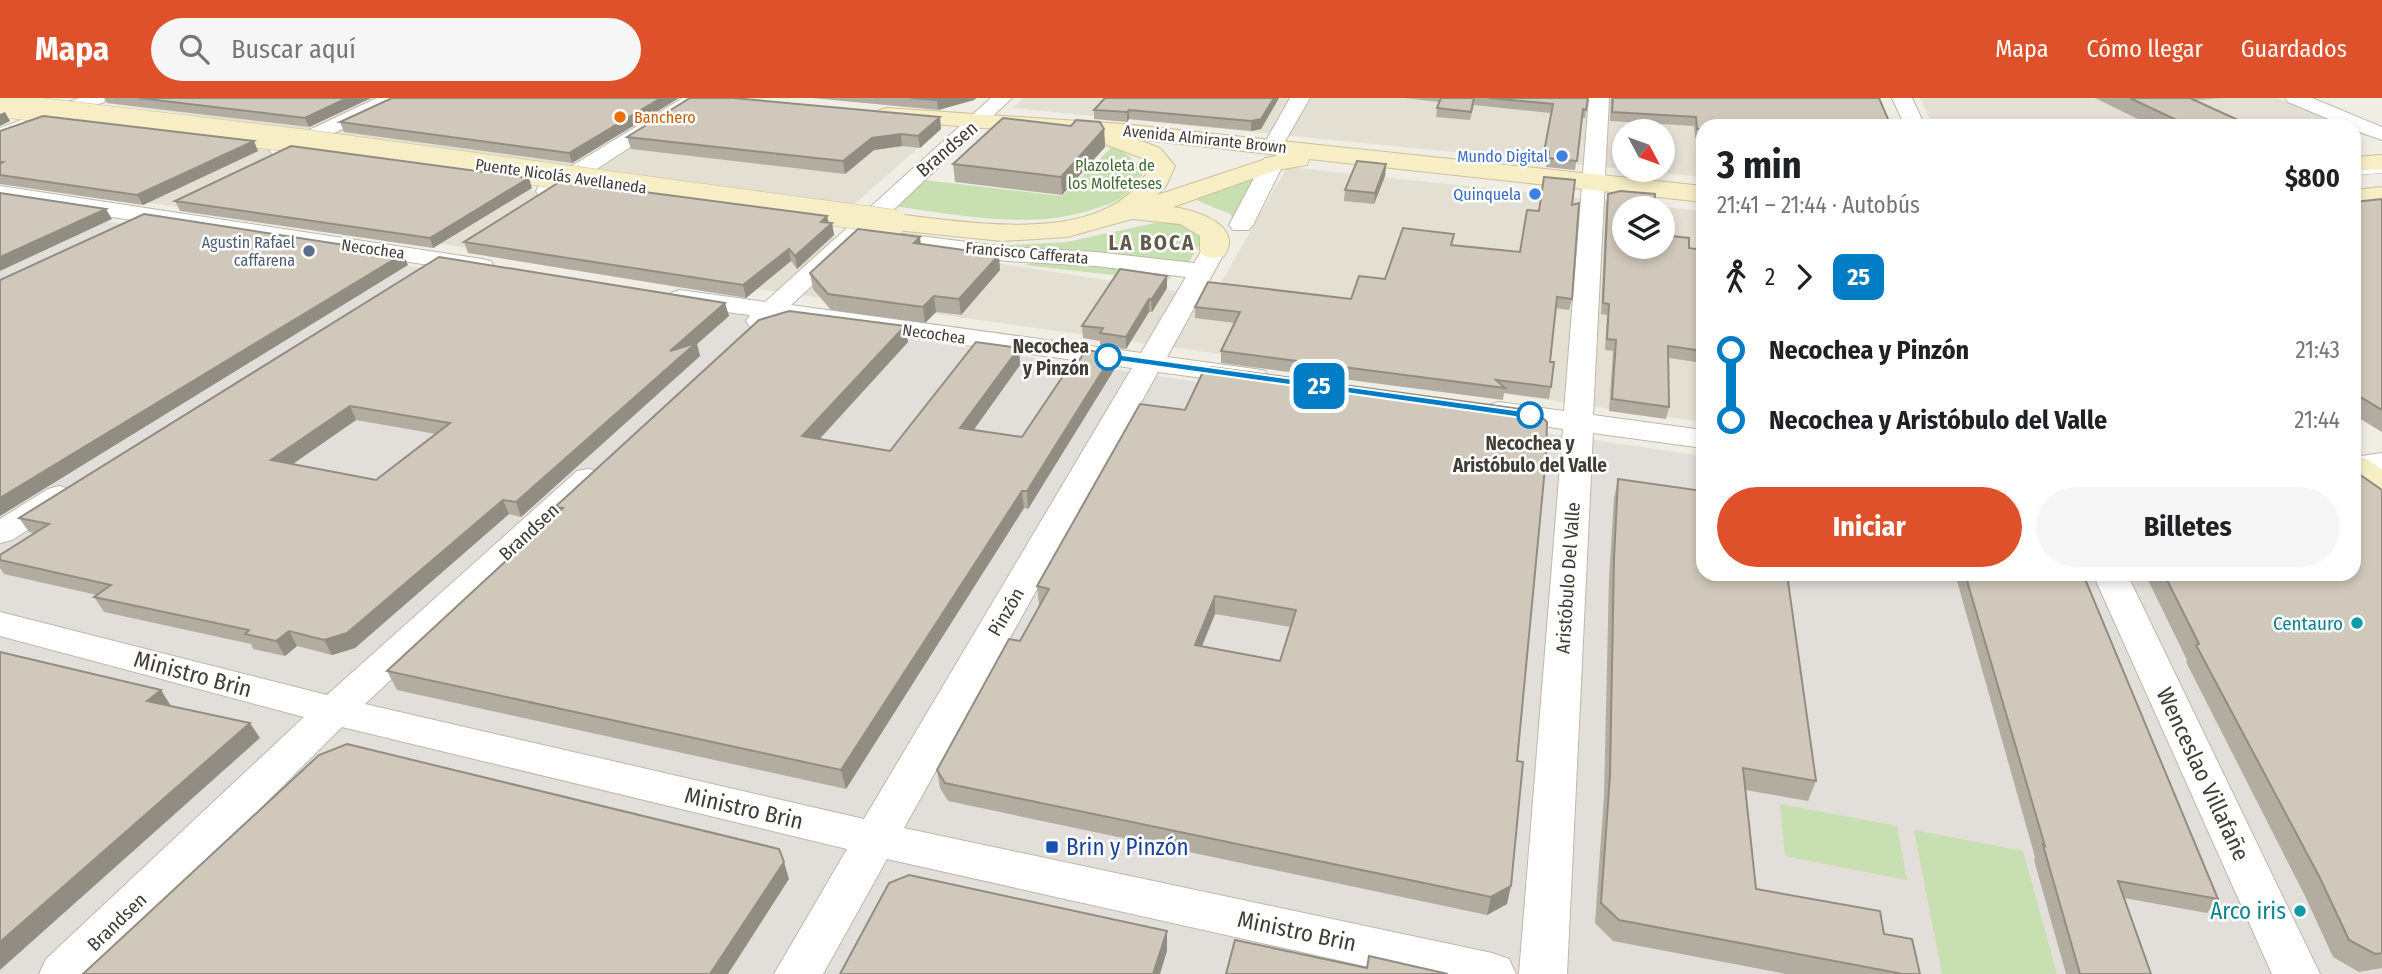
<!DOCTYPE html>
<html lang="es">
<head>
<meta charset="utf-8">
<style>
  :root { --surface:#fff; --page:#f6f6f6; --text:#202124; --muted:#757577; --accent:#df512b }
  body { margin:0; font-family:"Fira Sans Condensed",sans-serif; background:var(--page); color:var(--text); height:100vh; display:flex; flex-direction:column; font-size:26px; white-space:nowrap }
  * { box-sizing:border-box; margin:0 }
  p { font-size:23px; color:var(--muted) }
  .icon { flex:none; width:38px; height:38px; fill:none; stroke:currentColor; stroke-width:2; stroke-linecap:round; stroke-linejoin:round }
  .map { position:relative; flex:1; overflow:hidden }
  .panel { position:absolute; left:1696px; top:21px; width:665px; height:462px; display:flex; flex-direction:column; background:var(--surface); border-radius:21px; box-shadow:0 4px 10px #0003 }
  .panel>* { flex:none }
  .badge { padding:0 14px; border-radius:10px; font-size:24px; line-height:46px }
  .needle { width:46px; rotate:131deg }
  .controls { position:absolute; left:1612px; top:21px; display:grid; gap:14px }
  .controls a { display:grid; place-items:center; width:63px; height:63px; border-radius:50%; background:var(--surface); box-shadow:0 4px 10px #0003; font-size:35px }
  .map>.badge { position:absolute; translate:-50% -50%; box-shadow:0 0 0 4px #fff }
  .legs { display:flex; align-items:center; gap:10px; height:77px; padding:0 21px; font-size:23px }
  .legs p { margin-inline-start:auto }
  .head { display:flex; align-items:center; justify-content:space-between; height:119px; padding:0 21px }
  h1 { font-size:38px; font-weight:700; line-height:52px }
  .action { display:flex; gap:14px; margin-top:auto; padding:14px 21px }
  .action a { flex:1; height:80px; border-radius:42px; background:var(--accent); color:#fff; font-size:28px; font-weight:700; line-height:80px; text-align:center }
  .action a+a { background:var(--page); color:var(--text) }
  ul { padding:0 21px; list-style:none }
  li { display:flex; align-items:center; gap:24px; height:70px; font-size:26px }
  li i { display:grid; place-items:center; width:10px; height:100%; margin:0 9px; background:currentColor }
  li i::after { content:''; width:18px; height:18px; margin:-9px; border:5px solid; border-radius:50%; background:var(--surface) }
  li p { margin-inline-start:auto }
  li:first-child i { background:linear-gradient(#0000 50%,currentColor 0) }
  li:last-child i { background:linear-gradient(currentColor 50%,#0000 0) }
  header { display:flex; align-items:center; gap:42px; box-sizing:border-box; height:98px; padding:0 35px; background:var(--accent); color:#fff }
  header strong { font-size:33px }
  nav { display:flex; gap:38px; margin-inline-start:auto; font-size:24px }
  .search { width:490px; height:63px; background:var(--page); display:flex; align-items:center; gap:18px; box-sizing:border-box; padding:0 24px; border-radius:38px; color:var(--muted); font-size:26px }
  .map>svg:first-child { display:block }
  .residential { fill:#e3dfd3; fill-rule:evenodd }
  .industrial { fill:#e2ded9 }
  .green { fill:#c8dfb1 }
  .lines { fill:none; stroke-linecap:round; stroke-linejoin:round }
  .service-casing { stroke:#bdb8ab; stroke-width:1 }
  .minor-casing { stroke:#bdb8ab; stroke-width:2 }
  .secondary-casing { stroke:#cac198; stroke-width:2 }
  .service { fill:#fff; fill-rule:evenodd }
  .minor { fill:#fff; fill-rule:evenodd }
  .secondary { fill:#f7eec6; fill-rule:evenodd }
  .secondary-bridge-casing { stroke:#cac198; stroke-width:25; stroke-linecap:butt }
  .secondary-bridge { stroke:#f7eec6; stroke-width:24 }
  .wall { fill:#b3ada1; fill-rule:evenodd }
  .shaded-wall { fill:#928d83 }
  .building { fill:#d0c9bb; stroke:#928d83; stroke-width:2; fill-rule:evenodd }
  .line-1 { fill:#007dc5; stroke:#fff; stroke-width:2 }
  .food-dot { fill:#e8710a; stroke:#fff; stroke-width:2.5 }
  .shop-dot { fill:#3f7fe0; stroke:#fff; stroke-width:2.5 }
  .service-dot { fill:#5c6f8a; stroke:#fff; stroke-width:2.5 }
  .stop-1-dot { fill:#fff; stroke:#007dc5; stroke-width:3.5 }
  .culture-dot { fill:#0f9aa8; stroke:#fff; stroke-width:2.5 }
  .transit-dot { fill:#1a4fb4; stroke:#fff; stroke-width:2.5 }
  .labels { text-anchor:middle; dominant-baseline:central; stroke-width:5; stroke-linejoin:round; paint-order:stroke }
  .far-food-label { font-size:16px; fill:#c56008; stroke:#fff; text-anchor:start }
  .far-street-label { font-size:16px; fill:#413d35; stroke:#fff }
  .far-shop-label { font-size:16px; fill:#366cbe; stroke:#fff; text-anchor:end }
  .far-park-label { font-size:16px; fill:#426b30; stroke:#fff }
  .far-service-label { font-size:16px; fill:#4e5e75; stroke:#fff; text-anchor:end }
  .street-label { font-size:19px; fill:#413d35; stroke:#fff }
  .stop-label { font-size:19px; font-weight:bold; fill:#413d35; stroke:#fff; text-anchor:end }
  .culture-label { font-size:19px; fill:#0d838f; stroke:#fff; text-anchor:end }
  .far-district-label { font-size:21px; font-weight:bold; letter-spacing:2px; fill:#625b4d; stroke:#fff }
  .near-street-label { font-size:23px; fill:#413d35; stroke:#fff }
  .near-transit-label { font-size:23px; fill:#164399; stroke:#fff; text-anchor:start }
  .near-culture-label { font-size:23px; fill:#0d838f; stroke:#fff; text-anchor:end }
</style>
</head>
<body>
<header>
<strong>Mapa</strong>
<div class="search"><svg class="icon" aria-label="search" viewBox="0 0 24 24"><circle cx="10" cy="10" r="6"/><path d="M15 15l6 6"/></svg>Buscar aquí</div>
<nav><a>Mapa</a><a>Cómo llegar</a><a>Guardados</a></nav>
</header>
<div class="map">
<svg width="2382" height="876" viewBox="0 0 2382 876">
  <rect width="100%" height="100%" fill="#f0ede4"/>
  <!-- residential -->
  <g class="residential">
    <polygon points="67,0 631,0 940,31 852,108"/>
    <polygon points="1023,0 1876,0 1703,28 1703,79 1629,72 1662,72 1662,33 1624,33 1624,71 1013,10"/>
    <polygon points="1920,0 2277,0 2341,28 1933,28"/>
    <path d="M59,18L1213,199L1287,69L1703,113V324L0,84ZM1624,110H1662V149H1624Z"/>
  </g>
  <!-- industrial -->
  <polygon class="industrial" points="0,108 1703,358 1703,476 2354,476 2382,414 2382,876 0,876"/>
  <!-- green -->
  <g class="green">
    <path d="M1112,49C1127,55 1136,61 1143,76C1137,84 1130,93 1122,99C1115,105 1105,107 1097,110C1033,133 960,117 894,108L924,82L1062,98Z"/>
    <polygon points="1257,76 1236,124 1230,116 1196,102"/>
    <polygon points="1164,123 1181,125 1204,139 1189,164 991,148 1067,144"/>
    <polygon points="1042,164 1174,176 1167,183 1024,167"/>
    <polygon points="1780,706 1897,728 1907,782 1785,758"/>
    <polygon points="1914,732 2023,753 2057,876 1942,876"/>
  </g>
  <g class="lines">
    <!-- service casing -->
    <g class="service-casing">
      <polygon id="service" points="2382,69 2382,75 2354,77 2354,71"/>
    </g>
    <!-- minor casing -->
    <g class="minor-casing">
      <g id="minor">
        <polygon points="79,0 107,0 104,4 0,43 0,30"/>
        <polygon points="377,0 403,0 400,4 287,57 273,57 270,53 273,49"/>
        <polygon points="683,0 706,0 555,98 539,98 536,93 539,88"/>
        <path d="M991,0H1012L872,132L1007,149L1096,154L1194,165L1205,147L1214,145L1223,147L1226,152L1167,259L1255,271L1265,273L1269,279L1265,285L1255,287L1158,274L904,730L1492,855L1509,861L1516,876H1400L887,761L823,876H774L847,751L342,629L94,876H39L46,861L304,619L0,538V514L327,597L577,373L588,371L599,373L604,380L599,387L365,606L864,721L1132,270L776,221C767,229 762,232 750,229L746,223L750,217L680,208L671,205L667,200L671,195L680,192L765,204ZM865,139L868,143L876,145L1007,163L1096,168L1186,179L1141,255L791,207Z"/>
        <polygon points="1290,0 1310,0 1280,52 1266,52 1263,48"/>
        <polygon points="1589,0 1609,0 1593,317 1703,332 1703,350 1593,335 1567,876 1519,876 1563,331 1499,322 1489,319 1484,313 1489,307 1499,304 1564,313"/>
        <polygon points="1892,0 1912,0 1925,28 1905,28"/>
        <polygon points="2285,0 2312,0 2382,29 2382,42 2354,32 2354,28 2345,28 2288,4"/>
        <polygon points="1273,59 1281,60 1284,65 1253,127 1249,132 1233,132 1229,127 1262,65 1265,60"/>
        <polygon points="0,88 482,161 491,163 494,168 491,173 482,175 0,102"/>
        <polygon points="2382,355 2382,373 2354,377 2354,359"/>
        <polygon points="59,388 70,391 75,398 70,405 12,442 0,445 0,421 48,391"/>
        <polygon points="2093,476 2127,476 2320,876 2272,876"/>
      </g>
    </g>
    <!-- secondary casing -->
    <g class="secondary-casing">
      <g id="secondary">
        <path d="M887,10L1123,26L1703,88V104L1309,61L1307,67L1277,72L1173,109C1195,112 1245,127 1224,158L1214,160L1204,158L1200,152V138L1180,126L1132,121L1067,139L1002,143L895,132L886,130L882,124L886,118L895,116C971,124 1108,151 1150,69L1142,60L1107,47L1103,42L1105,39L879,22L876,17L879,12ZM1136,41L1278,57L1157,97L1166,88L1175,68L1160,50Z"/>
        <polygon points="2382,57 2382,71 2354,73 2354,59"/>
        <polygon points="2382,89 2382,105 2354,108 2354,92"/>
        <polygon points="2354,358 2367,361 2382,372 2382,399 2369,396 2354,385"/>
      </g>
    </g>
    <!-- service -->
    <use href="#service" class="service"/>
    <!-- minor -->
    <use href="#minor" class="minor"/>
    <!-- secondary -->
    <use href="#secondary" class="secondary"/>
    <!-- secondary-bridge casing -->
    <g class="secondary-bridge-casing">
      <polyline id="secondary-bridge" points="0,7 300,43 895,124"/>
    </g>
    <!-- secondary-bridge -->
    <use href="#secondary-bridge" class="secondary-bridge"/>
  </g>
  <!-- wall -->
  <g class="wall">
    <polygon points="104,0 371,0 309,29 107,5"/>
    <polygon points="679,0 572,65 344,34 340,24"/>
    <polygon points="812,0 976,0 974,2 938,12"/>
    <polygon points="1105,0 1279,0 1261,31 1251,33 1129,21 1127,24 1094,21 1094,12"/>
    <polygon points="1404,0 1588,0 1585,20 1582,20 1575,72 1546,69 1547,63 1543,63 1551,15 1474,7 1470,22 1436,19 1437,10 1440,4"/>
    <polygon points="1611,0 1879,0 1891,28 1703,28 1703,40 1695,40 1694,28 1610,23"/>
    <polygon points="2095,0 2223,0 2195,2 2251,28 2152,28"/>
    <polygon points="941,31 920,50 902,48 874,52 845,76 631,51 627,39"/>
    <polygon points="1104,31 1105,49 1062,97 955,84 953,66"/>
    <polygon points="0,33 258,53 143,107 0,86"/>
    <polygon points="1386,66 1385,78 1374,106 1344,103 1345,92"/>
    <polygon points="532,90 433,150 180,113 175,103"/>
    <polygon points="1608,96 1624,149 1689,150 1703,152 1703,265 1669,260 1669,309 1666,321 1609,313 1613,253 1605,252 1607,217 1601,216 1606,106"/>
    <polygon points="2382,101 2382,334 2354,317 2354,104"/>
    <polygon points="1572,107 1572,201 1569,212 1555,210 1550,264 1551,289 1549,301 1504,295 1503,302 1221,265 1221,253 1235,225 1195,220 1195,209 1351,201 1385,181 1452,147 1520,154 1539,113"/>
    <polygon points="827,118 829,125 832,125 834,137 797,171 791,163 746,200 468,155 464,144"/>
    <polygon points="921,146 1000,172 961,217 936,214 925,225 831,212 813,191 810,175"/>
    <path d="M439,159L725,205L729,218L697,246L700,258L521,419L509,416L355,550L332,557L297,548L285,558L253,551L251,546L104,514L94,499L97,497L4,476L0,470V457L34,435L29,434L19,420ZM356,322L436,336L376,382L293,366Z"/>
    <polygon points="1167,190 1152,214 1149,214 1126,251 1100,248 1100,243 1083,240 1082,228"/>
    <polygon points="905,228 908,244 819,341 890,353 1019,250 1020,267 973,332 1022,339 1072,273 1114,272 1028,411 1024,410 846,691 397,592 387,573 557,415 555,409"/>
    <path d="M1140,306L1517,663L1507,806L1487,817L948,703L940,690L937,672L1020,543L1040,506H1039L1037,488ZM1215,516L1291,529L1280,563L1202,548Z"/>
    <polygon points="1618,381 1816,683 1808,703 1745,692 1756,791 1884,836 1920,876 1786,876 1613,843 1595,825 1604,697 1609,480 1614,400"/>
    <polygon points="2382,392 2382,870 2359,874 2333,859 2305,798 2186,564 2187,562 2145,476 2354,476"/>
    <polygon points="1955,476 2083,476 2218,801 2207,815 2124,800 2151,876 2066,876 2034,762 2035,759"/>
  </g>
  <!-- shaded-wall -->
  <g class="shaded-wall">
    <polygon points="347,0 371,0 309,29 305,20"/>
    <polygon points="661,0 679,0 572,65 569,55"/>
    <polygon points="946,0 976,0 974,2 938,12 937,2"/>
    <polygon points="1274,0 1279,0 1261,31 1251,33 1251,23"/>
    <polygon points="1129,12 1129,21 1127,24 1127,14"/>
    <polygon points="5,14 10,23 0,28 0,16"/>
    <polygon points="940,19 941,31 920,50 918,38"/>
    <polygon points="1104,31 1105,49 1062,97 1061,79"/>
    <polygon points="901,36 902,48 874,52 845,76 843,63 872,40"/>
    <polygon points="254,43 258,53 143,107 137,97"/>
    <polygon points="1386,66 1385,78 1374,106 1375,95"/>
    <polygon points="529,80 532,90 433,150 430,140"/>
    <polygon points="106,111 112,121 0,173 0,159"/>
    <polygon points="827,118 829,128 832,125 834,137 797,171 795,158 821,124"/>
    <polygon points="920,139 922,154 914,145"/>
    <polygon points="789,151 791,163 746,200 743,187"/>
    <polygon points="403,156 408,167 0,418 0,400"/>
    <polygon points="999,157 1000,172 961,217 959,201"/>
    <polygon points="1167,178 1167,190 1152,214 1151,202"/>
    <polygon points="934,198 936,214 925,225 923,209"/>
    <polygon points="1149,201 1149,214 1126,251 1126,239"/>
    <polygon points="725,205 729,218 697,246 700,258 521,419 516,404 670,253"/>
    <polygon points="905,228 908,244 806,356 802,338"/>
    <polygon points="1019,250 1020,267 963,347 960,330"/>
    <polygon points="1113,256 1114,272 1028,411 1027,393"/>
    <polygon points="350,308 356,322 278,376 271,362"/>
    <polygon points="1022,393 1024,410 846,691 841,672"/>
    <polygon points="503,402 509,416 355,550 332,557 324,542"/>
    <polygon points="1215,498 1215,516 1195,565 1195,547"/>
    <polygon points="289,533 297,548 285,558 276,543"/>
    <polygon points="161,592 171,608 157,619 147,603"/>
    <polygon points="250,625 260,640 0,872 0,844"/>
    <polygon points="784,764 789,781 728,876 710,876"/>
    <polygon points="1511,788 1507,806 1487,817 1491,799"/>
    <polygon points="1167,833 1167,853 1160,876 1153,876"/>
  </g>
  <!-- building -->
  <g class="building">
    <polygon points="139,0 347,0 305,20"/>
    <polygon points="392,0 661,0 569,55 340,24"/>
    <polygon points="690,0 733,0 940,19 918,38 901,36 872,40 843,63 627,39"/>
    <polygon points="911,0 946,0 937,2"/>
    <polygon points="1105,0 1274,0 1261,21 1251,23 1129,12 1127,14 1094,12"/>
    <polygon points="1441,0 1474,0 1471,14 1437,10"/>
    <polygon points="1489,0 1588,0 1586,12 1583,11 1577,63 1548,60 1549,54 1544,54 1553,6"/>
    <polygon points="1613,0 1879,0 1891,28 1820,28 1768,24 1768,28 1703,28 1703,31 1697,31 1696,19 1612,14"/>
    <polygon points="2130,0 2190,0 2251,28 2189,28"/>
    <polygon points="43,18 254,43 137,97 0,77 0,66 3,64 0,64 0,33"/>
    <polygon points="1003,20 1071,28 1076,22 1100,24 1104,31 1061,79 953,66"/>
    <polygon points="291,48 529,80 430,140 175,103"/>
    <polygon points="1357,63 1386,66 1375,95 1345,92"/>
    <polygon points="1544,79 1575,82 1572,107 1579,105 1572,201 1557,199 1550,264 1554,264 1551,289 1496,282 1505,290 1221,253 1240,214 1195,209 1208,184 1351,201 1359,178 1385,181 1403,130 1454,136 1451,147 1520,154 1527,112 1539,113"/>
    <polygon points="561,83 827,118 821,124 832,125 795,158 789,151 743,187 464,144"/>
    <polygon points="1620,93 1655,96 1654,110 1624,110 1624,149 1662,149 1662,137 1689,140 1689,150 1703,152 1703,253 1668,248 1669,309 1612,301 1616,242 1607,241 1609,206 1603,205 1608,96"/>
    <polygon points="0,95 106,111 0,159"/>
    <polygon points="2382,101 2382,312 2354,295 2354,104"/>
    <polygon points="144,116 403,156 0,400 0,182"/>
    <polygon points="858,131 920,139 914,145 999,157 959,201 934,198 923,209 828,196 810,175"/>
    <path d="M439,159L725,205L670,253L696,245L516,404L503,402L347,535L324,542L289,533L276,543L245,536L249,532L94,499L111,487L0,462V457L49,426L19,420ZM350,308L450,325L376,382L271,362Z"/>
    <polygon points="1120,171 1167,178 1151,202 1149,201 1126,239 1100,235 1103,230 1082,228"/>
    <polygon points="789,213 905,228 802,338 890,353 976,244 1019,250 960,330 1022,339 1067,272 1072,273 1086,252 1113,256 1027,393 1022,393 841,672 387,573 563,410 555,409 759,222"/>
    <path d="M1211,269L1535,313L1547,324L1546,359L1517,663L1523,664L1511,788L1491,799L945,685L937,672L1009,541L1020,543L1049,491L1037,488L1140,306L1185,312L1204,272L1209,273ZM1215,498L1296,512L1280,563L1195,547Z"/>
    <polygon points="2354,376 2359,376 2382,392 2382,855 2375,856 2349,842 2320,780 2196,547 2199,546 2164,476 2354,476"/>
    <polygon points="1618,381 1703,393 1703,476 1787,476 1816,683 1743,670 1756,791 1880,813 1884,836 1912,841 1920,876 1903,876 1619,822 1601,805 1610,677 1614,460"/>
    <polygon points="1965,476 2083,476 2218,801 2118,783 2151,876 2080,876 2043,747 2045,748"/>
    <polygon points="0,554 161,592 147,603 250,625 0,844"/>
    <polygon points="347,646 779,751 784,764 710,876 83,876 319,657"/>
    <polygon points="909,777 1167,833 1153,876 840,876 889,785"/>
    <polygon points="1235,842 1367,870 1369,858 1448,876 1226,876"/>
  </g>
  <!-- line-1 -->
  <polygon class="line-1" points="1108,255 1530,314 1536,317 1530,321 1104,261 1103,259"/>
  <!-- markers -->
  <circle class="food-dot" cx="620" cy="19" r="7"/>
  <g class="shop-dot">
    <circle cx="1562" cy="58" r="7"/>
    <circle cx="1535" cy="96" r="7"/>
  </g>
  <circle class="service-dot" cx="309" cy="153" r="7"/>
  <g class="stop-1-dot">
    <circle cx="1108" cy="259" r="12"/>
    <circle cx="1530" cy="317" r="12"/>
  </g>
  <g class="culture-dot">
    <circle cx="2357" cy="525" r="7"/>
    <circle cx="2300" cy="813" r="7"/>
  </g>
  <rect class="transit-dot" x="1045" y="742" width="14" height="14" rx="3.5"/>
  <g class="labels">
    <!-- far-food labels -->
    <g class="far-food-label">
      <text x="634" y="19">Banchero</text>
    </g>
    <!-- far-street labels -->
    <g class="far-street-label">
      <text transform="translate(1205 41) rotate(6)">Avenida Almirante Brown</text>
      <text transform="translate(561 78) rotate(8)">Puente Nicolás Avellaneda</text>
      <text transform="translate(373 151) rotate(8)">Necochea</text>
      <text transform="translate(1027 155) rotate(5)">Francisco Cafferata</text>
      <text transform="translate(934 236) rotate(8)">Necochea</text>
    </g>
    <!-- far-shop labels -->
    <g class="far-shop-label">
      <text x="1548" y="58">Mundo Digital</text>
      <text x="1521" y="96">Quinquela</text>
    </g>
    <!-- far-park labels -->
    <g class="far-park-label">
      <text x="1115" y="67">Plazoleta de<tspan x="1115" dy="18">los Molfeteses</tspan></text>
    </g>
    <!-- far-service labels -->
    <g class="far-service-label">
      <text x="295" y="144">Agustin Rafael<tspan x="295" dy="18">caffarena</tspan></text>
    </g>
    <!-- street labels -->
    <g class="street-label">
      <text transform="translate(947 51) rotate(-41)">Brandsen</text>
      <text transform="translate(529 434) rotate(-43)">Brandsen</text>
      <text transform="translate(1568 480) rotate(-86)">Aristóbulo Del Valle</text>
      <text transform="translate(1006 514) rotate(-60)">Pinzón</text>
      <text transform="translate(117 824) rotate(-44)">Brandsen</text>
    </g>
    <!-- stop labels -->
    <g class="stop-label">
      <text x="1089" y="248">Necochea<tspan x="1089" dy="22">y Pinzón</tspan></text>
      <text x="1530" y="345" text-anchor="middle">Necochea y<tspan x="1530" dy="22">Aristóbulo del Valle</tspan></text>
    </g>
    <!-- culture labels -->
    <g class="culture-label">
      <text x="2343" y="525">Centauro</text>
    </g>
    <!-- far-district labels -->
    <g class="far-district-label">
      <text x="1152" y="145">LA BOCA</text>
    </g>
    <!-- near-street labels -->
    <g class="near-street-label">
      <text transform="translate(193 576) rotate(15)">Ministro Brin</text>
      <text transform="translate(2203 676) rotate(65)">Wenceslao Villafañe</text>
      <text transform="translate(744 710) rotate(13)">Ministro Brin</text>
      <text transform="translate(1297 833) rotate(12)">Ministro Brin</text>
    </g>
    <!-- near-transit labels -->
    <g class="near-transit-label">
      <text x="1066" y="749">Brin y Pinzón</text>
    </g>
    <!-- near-culture labels -->
    <g class="near-culture-label">
      <text x="2286" y="813">Arco iris</text>
    </g>
  </g>
</svg>
<div class="controls">
<a><svg class="needle" viewBox="-14 -14 28 28"><path d="M0-13l5 13h-10z" fill="#e53935"/><path d="M0 13l5-13h-10z" fill="#757577"/></svg></a>
<a><svg class="icon" aria-label="layers" viewBox="0 0 24 24"><path d="M12 4l9 5-9 5-9-5zM3 14l9 5 9-5"/></svg></a>
</div>
<b class="badge" style="left:1319px;top:288px;background:#007dc5;color:#fff">25</b>
<section class="panel">
<div class="head"><div><h1>3 min</h1><p>21:41 – 21:44 · Autobús</p></div><b>$800</b></div>
<div class="legs"><svg class="icon" aria-label="walk" viewBox="0 0 24 24"><circle cx="13" cy="4" r="2"/><path d="M13 8l-2 6 4 7M11 14l-3 7M7 12l3-4h3l4 4"/></svg>2<svg class="icon" aria-label="forward" viewBox="0 0 24 24"><path d="M9 5l7 7-7 7"/></svg><b class="badge" style="background:#007dc5;color:#fff">25</b></div>
<ul>
<li><i style="color:#007dc5"></i><b>Necochea y Pinzón</b><p>21:43</p></li>
<li><i style="color:#007dc5"></i><b>Necochea y Aristóbulo del Valle</b><p>21:44</p></li>
</ul>
<div class="action"><a>Iniciar</a><a>Billetes</a></div>
</section>
</div>
</body>
</html>
